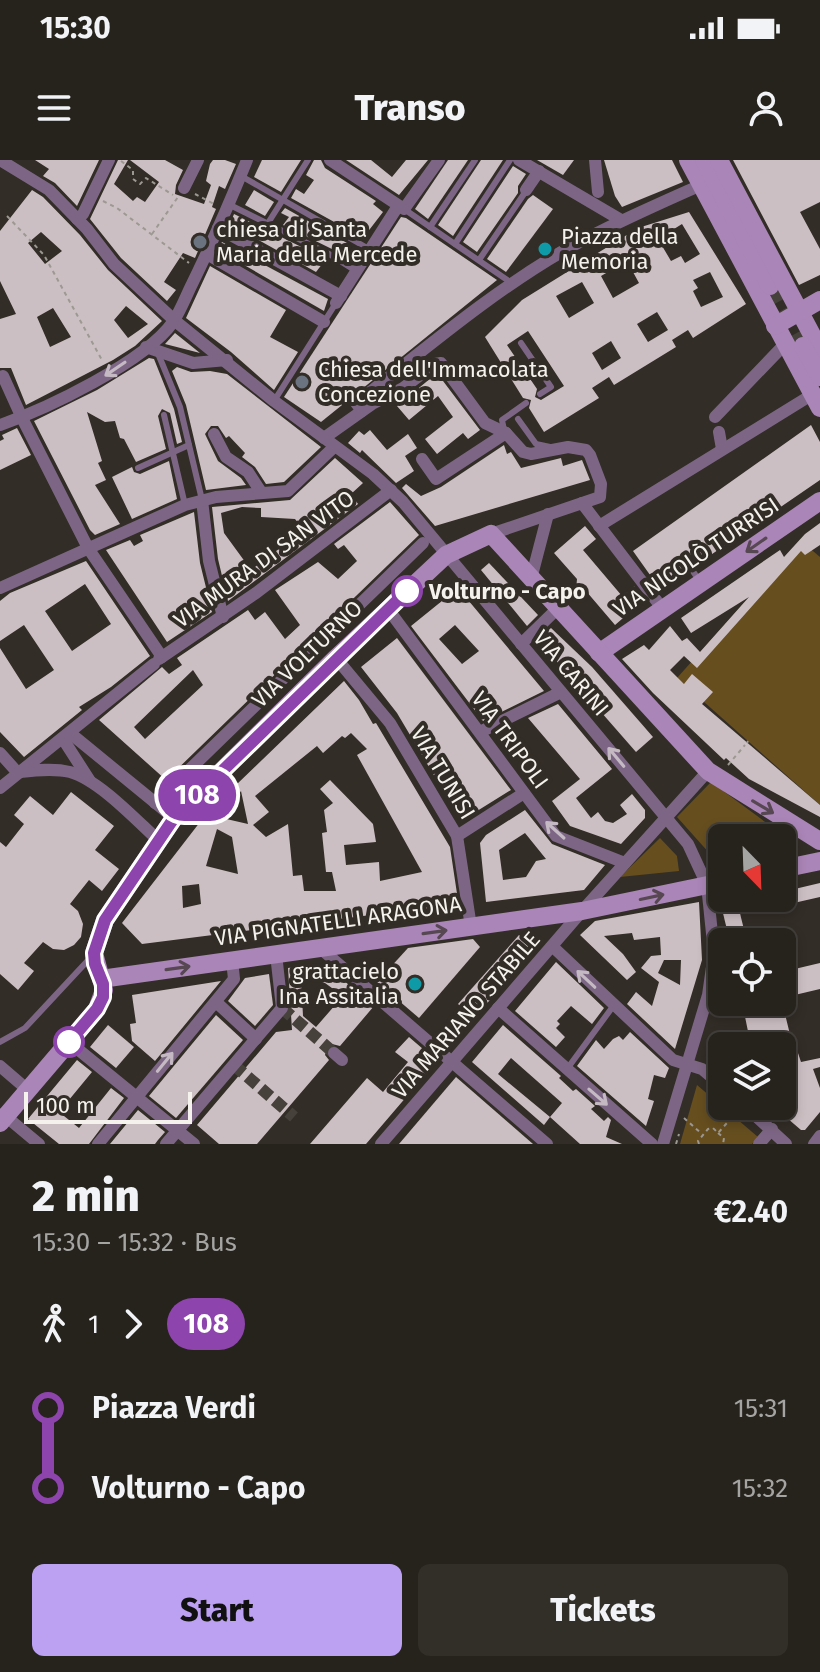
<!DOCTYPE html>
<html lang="en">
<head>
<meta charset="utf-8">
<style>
  :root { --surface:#26221c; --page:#322f29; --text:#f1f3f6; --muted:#a4a4a3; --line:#423f3b; --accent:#bca0f2 }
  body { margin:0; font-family:"Fira Sans",sans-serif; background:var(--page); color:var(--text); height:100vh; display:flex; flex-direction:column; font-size:30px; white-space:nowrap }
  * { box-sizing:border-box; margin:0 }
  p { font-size:26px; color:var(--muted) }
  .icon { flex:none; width:44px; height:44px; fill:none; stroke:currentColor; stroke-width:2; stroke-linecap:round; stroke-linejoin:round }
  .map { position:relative; height:984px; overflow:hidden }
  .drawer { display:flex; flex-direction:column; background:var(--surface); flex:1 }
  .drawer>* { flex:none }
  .badge { padding:0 16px; border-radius:26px; font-size:28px; line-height:52px }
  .needle { width:52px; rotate:157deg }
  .tools { position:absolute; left:708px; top:664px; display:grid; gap:16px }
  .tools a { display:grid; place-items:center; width:88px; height:88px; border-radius:12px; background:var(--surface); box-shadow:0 4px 12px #0003,0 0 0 2px var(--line); font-size:40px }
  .scale { position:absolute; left:24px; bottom:20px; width:168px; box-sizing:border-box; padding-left:8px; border:4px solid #f5f2ed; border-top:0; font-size:22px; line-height:28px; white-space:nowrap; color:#f5f2ed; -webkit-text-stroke:6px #322d26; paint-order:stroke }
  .map>.badge { position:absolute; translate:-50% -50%; box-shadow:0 0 0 4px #fff }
  .legs { display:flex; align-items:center; gap:12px; height:88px; padding:0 32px; font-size:26px }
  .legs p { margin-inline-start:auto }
  .overview { display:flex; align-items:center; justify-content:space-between; height:136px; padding:0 32px }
  h1 { font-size:44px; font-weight:800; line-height:60px }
  .primary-button { display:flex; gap:16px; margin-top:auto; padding:16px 32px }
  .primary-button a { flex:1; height:92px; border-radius:12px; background:var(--accent); color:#111; font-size:32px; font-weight:800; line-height:92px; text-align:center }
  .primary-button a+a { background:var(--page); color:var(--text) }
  ul { padding:0 32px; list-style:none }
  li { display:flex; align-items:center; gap:28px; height:80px; font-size:30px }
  li i { display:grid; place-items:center; width:12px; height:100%; margin:0 10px; background:currentColor }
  li i::after { content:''; width:20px; height:20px; margin:-10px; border:6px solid; border-radius:50%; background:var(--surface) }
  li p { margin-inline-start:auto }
  li:first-child i { background:linear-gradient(#0000 50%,currentColor 0) }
  li:last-child i { background:linear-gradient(currentColor 50%,#0000 0) }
  .status { display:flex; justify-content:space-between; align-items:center; height:56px; padding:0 40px; background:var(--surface); direction:ltr }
  .status svg { height:22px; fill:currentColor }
  header { display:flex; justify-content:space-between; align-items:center; height:104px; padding:0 32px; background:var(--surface); font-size:36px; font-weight:800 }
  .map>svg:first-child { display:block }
  .green { fill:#664e1f }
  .building { fill:#ccbfc3; fill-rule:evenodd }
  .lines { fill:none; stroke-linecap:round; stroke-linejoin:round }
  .street-tunnel { stroke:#46413a; stroke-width:12; stroke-dasharray:12 6; stroke-linecap:butt }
  .secondary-tunnel { stroke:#46413a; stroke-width:18; stroke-dasharray:18 9; stroke-linecap:butt }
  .path { stroke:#9c9892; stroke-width:2; stroke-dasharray:4 4; stroke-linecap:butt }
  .lane { stroke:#7d6685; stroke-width:6 }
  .street { stroke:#7d6685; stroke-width:12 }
  .secondary { stroke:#aa85b7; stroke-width:18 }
  .oneway { stroke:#c5bac3 }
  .oneway2 { stroke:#564752 }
  .line-1-casing { stroke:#fff; stroke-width:18 }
  .line-1 { stroke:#8e44ad; stroke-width:12 }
  .worship-dot { fill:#6b7280; stroke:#322d26; stroke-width:3 }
  .culture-dot { fill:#0f9aa8; stroke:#322d26; stroke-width:3 }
  .stop-1-dot { fill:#fff; stroke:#8e44ad; stroke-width:4 }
  .labels { text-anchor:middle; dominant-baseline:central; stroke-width:8; stroke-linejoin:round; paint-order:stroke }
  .poi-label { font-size:22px; fill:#f5f2ed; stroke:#322d26; text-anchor:start }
  .street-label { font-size:22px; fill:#f5f2ed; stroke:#322d26 }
  .stop-label { font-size:22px; font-weight:bold; fill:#f5f2ed; stroke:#322d26; text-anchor:start }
</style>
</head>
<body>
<div class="status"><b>15:30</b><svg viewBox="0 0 49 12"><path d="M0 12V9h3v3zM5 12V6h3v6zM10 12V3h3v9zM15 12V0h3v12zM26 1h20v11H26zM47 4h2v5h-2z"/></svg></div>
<header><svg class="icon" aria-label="menu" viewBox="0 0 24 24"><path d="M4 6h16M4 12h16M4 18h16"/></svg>Transo<svg class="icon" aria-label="person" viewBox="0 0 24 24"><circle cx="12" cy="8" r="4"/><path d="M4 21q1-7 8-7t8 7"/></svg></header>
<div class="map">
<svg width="820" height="984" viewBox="0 0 820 984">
  <rect width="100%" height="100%" fill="#322d26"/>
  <!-- green -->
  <g class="green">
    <polygon points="800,380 820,397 820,645 677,518"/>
    <polygon points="711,622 795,684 782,686 782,678 722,678 722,694 711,695 677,657"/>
    <polygon points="660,678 677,696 679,711 620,717"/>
    <polygon points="697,925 758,977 752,984 680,984"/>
  </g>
  <!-- building -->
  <g class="building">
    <polygon points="35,0 99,0 77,46 55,23 43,16 49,9"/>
    <polygon points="118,0 128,0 114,24 133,41 137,37 145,42 159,22 130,0 165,0 183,10 176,25 175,34 204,44 211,25 206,21 210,4 213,0 225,0 236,4 225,29 219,26 212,47 216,49 195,98 183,93 164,122 176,130 167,141 121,98 90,59"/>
    <polygon points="262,0 301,0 281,32 254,17"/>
    <polygon points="314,0 321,0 325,8 376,41 373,44 383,52 363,78 291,38 296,29 304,34 314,20 306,15"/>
    <polygon points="346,0 371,0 392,17 406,0 428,0 399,35"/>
    <polygon points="448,0 468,0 428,59 415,49"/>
    <polygon points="481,0 503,0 453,76 438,65"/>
    <polygon points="537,0 574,0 563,15"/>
    <polygon points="604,0 672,0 683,22 622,47 615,36"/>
    <polygon points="733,0 820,0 820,42 800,52 820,89 820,115 799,125"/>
    <polygon points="513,6 526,14 518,26 518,33 477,92 463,82"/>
    <path d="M32,30L43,37L80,75L108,110L162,161L135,186L113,200L26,245L11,208H0V159L16,154L0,121V71ZM41,72L62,91L45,104L28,83ZM126,146L148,164L128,178L114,160ZM53,148L71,177L50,187L37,157Z"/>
    <polygon points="254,30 274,42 265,56 245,45"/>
    <polygon points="533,35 553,49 506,112 487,99 528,39"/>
    <polygon points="285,48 347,83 336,91 283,65 289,57 281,53"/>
    <path d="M689,52L746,144L693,178L688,170L672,180L676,187L614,225L609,217L592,228L599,238L544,272L529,248L531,240L523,238L485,177L522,140L638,68ZM682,64L700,94L685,103L681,96L671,101L658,79ZM627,101L639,123L613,138L601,116ZM710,112L723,137L701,147L693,131L698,128L693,120ZM582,122L594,143L569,158L556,136ZM657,152L668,170L648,182L637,164ZM528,171L564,226L541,240L535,237L537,229L507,185ZM611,181L621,198L602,210L592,193Z"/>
    <polygon points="234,54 326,99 316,112 230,64"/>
    <polygon points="401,57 406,58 497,120 321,262 284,237"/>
    <polygon points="222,82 328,139 324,151 218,90"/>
    <polygon points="210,106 286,150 270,177 298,192 274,230 231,192 186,158"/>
    <polygon points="175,173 200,193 165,184"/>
    <polygon points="149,198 154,199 174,249 182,282 177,284 170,253 162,249 158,256 166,289 136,302 124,279 120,278 115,261 105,262 87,252 102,301 98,303 106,320 95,325 120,364 95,375 90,370 34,261 97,230"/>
    <polygon points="177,207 191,212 210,211 227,214 321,287 284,322 266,324 255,307 242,297 245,293 229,276 226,278 218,266 211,266 205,274 218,301 241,318 246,325 206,330 186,245 172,211"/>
    <polygon points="437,213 480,270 468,279 463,273 437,294 425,279 453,257 438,236 409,260 397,246"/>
    <polygon points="811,265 820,282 820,320 696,405 688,395 682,395 679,401 686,412 660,429 633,391"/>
    <polygon points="17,268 31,295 0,310 0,281 4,279 2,275"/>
    <polygon points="370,270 387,290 408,274 417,288 405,296 414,311 396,323 362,290 360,293 348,283 359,271 364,275"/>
    <polygon points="504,285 507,294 511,292 521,308 561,298 563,306 582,300 590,320 435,366 402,328 406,324 421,336 441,327"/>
    <path d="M335,298L363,323L351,334L358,344L228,441L218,399L212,347L290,340ZM242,347L261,348V357L295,359L304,370L251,410L224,373L221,353Z"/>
    <polygon points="169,301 177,339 132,359 112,317 132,307 134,312 140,314"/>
    <path d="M390,342L419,375L166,620L99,560L162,507L169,514L182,505L177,498L248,450L255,460L265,452L285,479L300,465L275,430L318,402L338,419L357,401L344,385L338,389L334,384ZM193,510L203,525L145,579L134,567Z"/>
    <polygon points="194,352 200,403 212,452 167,482 106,390 130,380 134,386 143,381 140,375"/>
    <polygon points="820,363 820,385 805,395 801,391 697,508 684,496 670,510 684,524 692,514 713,532 702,544 820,645 820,657 749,619 726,598 724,600 653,533 622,499 644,485 649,490 670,466 682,481 687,478 700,492 749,437 691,473 681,458 780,390 784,397 805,374"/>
    <polygon points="585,366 596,379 583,390 622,436 634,426 644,440 615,465 586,431 583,433 576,430 577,419 554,393"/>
    <path d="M86,401L150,496L111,527L79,547L82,550L24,597L0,572V488L26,529L54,510L24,465L0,481V441L10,433ZM85,424L111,464L72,491L45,451Z"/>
    <polygon points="489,403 538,455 527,466 481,410"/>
    <path d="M458,428L544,531L483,561L411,466ZM455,465L479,491L462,504L439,479Z"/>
    <polygon points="551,468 592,507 653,577 636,592 538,480"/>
    <polygon points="397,478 511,630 461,661 397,553 361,507"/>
    <path d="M344,521L359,540L373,564L376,563L450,687L459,747L419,749L142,784L122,763L207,653ZM351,573L367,589L357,595L422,712L380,721L379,702L346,705L344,685L376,682L373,664L330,620L320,629L333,643L324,650L327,672L322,673L326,712H332L336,731H304L302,715L293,716L288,664L266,677L253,665L269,652L255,636L317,586L323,593L342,576L345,578ZM241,631L248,664L222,658ZM217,669L232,677L238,714L206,706ZM199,724L201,744L183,748L182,726Z"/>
    <polygon points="558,544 612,609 576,638 591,658 598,652 605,661 613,663 627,654 620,645 632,634 645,650 645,658 621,684 570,666 552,641 580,619 528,558"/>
    <polygon points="71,632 114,666 95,690 119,709 102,731 89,720 70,744 78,751 83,764 81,777 74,785 64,790 53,789 43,782 24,803 34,811 18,830 0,814 0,682 6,687 24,664 14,655 30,636 53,655"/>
    <path d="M525,650L552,684L605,705L584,730L486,742L480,683L486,675ZM525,673L546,699L536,701L526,717L503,720L499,690Z"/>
    <polygon points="820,723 820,737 763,750 759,738 782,738 782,732"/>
    <polygon points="737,741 747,782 730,782 721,745"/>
    <path d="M699,742L702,800L675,889L627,844L636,832L652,846L659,822L641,808L651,796L661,795L660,777L634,780L632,773L604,776L623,794L636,812L627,820L580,775L595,761ZM664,800H681L680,825L658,813Z"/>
    <polygon points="519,775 535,789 474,858 458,844"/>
    <polygon points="473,779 480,787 419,858 377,822 408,788"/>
    <polygon points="556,802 604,848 592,864 571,846 557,861 560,864 556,868 565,877 556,887 515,851"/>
    <polygon points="820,803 820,829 782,838 782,812"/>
    <path d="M310,805L330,809L374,846L340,886L332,884L327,888L325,895L329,900L257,984H219L197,965L276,872L292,870L288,808ZM301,817L325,823L343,836L316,867L303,856Z"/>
    <polygon points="269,814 273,845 255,866 228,841 245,818"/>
    <polygon points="221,821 155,901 132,881 130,864 136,863 132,835"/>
    <polygon points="742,842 785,842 788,853 785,854 794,891 797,890 801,902 820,898 820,907 813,909 820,928 820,952 805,970 801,970 773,946 782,946 782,886 751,886"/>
    <polygon points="216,855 243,880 176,958 149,936"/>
    <polygon points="108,865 134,887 116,908 90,887"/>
    <path d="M503,865L561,916L559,918L573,931L576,929L595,946L591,949L604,961L608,957L611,960L606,977L622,984H580L550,957L544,965L472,902ZM511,898L562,943L550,957L498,914Z"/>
    <polygon points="630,872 669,908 665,918 654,915 648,939 654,941 646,966 577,906 596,880 604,889 613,879 619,876 623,880"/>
    <polygon points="409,877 437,901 366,984 310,984 367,918 383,932 408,902 395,892"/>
    <polygon points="77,900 92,912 59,952 79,968 111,928 124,938 89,984 59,984 28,959"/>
    <polygon points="456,917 533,984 399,984"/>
    <polygon points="138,950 165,972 158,980 155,984 110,984"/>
  </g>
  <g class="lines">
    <!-- street-tunnel -->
    <g class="street-tunnel">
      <polyline points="282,848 334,893"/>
      <polyline points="234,905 294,957"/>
    </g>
    <!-- secondary-tunnel -->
    <polyline class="secondary-tunnel" points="770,126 803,186"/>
    <!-- path -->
    <g class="path">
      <polyline points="121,1 133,10 133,19 140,24 146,18 173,35"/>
      <polyline points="195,34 214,44"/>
      <polyline points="103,41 117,48 189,103"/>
      <polyline points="7,56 44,95 103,202"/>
      <polyline points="152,74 178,37"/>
      <polyline points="747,583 748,581"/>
      <polyline points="728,605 745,585"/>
      <polyline points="727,946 733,951"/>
      <polyline points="684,958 702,974"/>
      <polyline points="718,973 724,978 723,984"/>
      <polyline points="676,984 679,974"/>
      <polyline points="699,984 698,981 708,969 713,968 718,973 735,954"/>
    </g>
    <!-- lane -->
    <g class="lane">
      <polyline points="241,16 369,89"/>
      <polyline points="228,44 329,94 356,111"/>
      <polyline points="404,49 513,124"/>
      <polyline points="268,63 308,0"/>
      <polyline points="430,67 475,0"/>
      <polyline points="455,84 510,0"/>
      <polyline points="479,100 526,31"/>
      <polyline points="521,183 551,227 540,234"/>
      <polyline points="157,191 180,247 202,340"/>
      <polyline points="274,241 336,143"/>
      <polyline points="164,255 185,345"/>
      <polyline points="518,259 536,284 550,287"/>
      <polyline points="504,270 502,260 526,243"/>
      <polyline points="138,308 189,285"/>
      <polyline points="685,400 699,420"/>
      <polyline points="0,882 25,868 92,796"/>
      <polyline points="567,909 614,845"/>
    </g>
    <!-- street -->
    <g class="street">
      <polyline points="0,0 49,30 87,69 114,104 174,160 274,241 373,314 403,342 688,684 707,725 714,793 708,835 663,984"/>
      <polyline points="330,0 404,49 439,0"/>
      <polyline points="519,0 621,60"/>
      <polyline points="595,0 598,32"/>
      <polyline points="184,28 198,0"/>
      <polyline points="526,30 539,11"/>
      <polyline points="77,59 83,54 109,0"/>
      <polyline points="218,68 341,136"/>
      <polyline points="207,94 324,162"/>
      <polyline points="336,143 398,46"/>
      <polyline points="146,187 193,203 227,200"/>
      <polyline points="3,216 22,258 88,388 162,497"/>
      <path d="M362,251L356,243C423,191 489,134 563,91C608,66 654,46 701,25"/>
      <polyline points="715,257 785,184"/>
      <path d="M0,265C46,249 145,202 173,162C181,150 186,136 192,124C212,83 230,42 247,0"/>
      <polyline points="719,272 722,289"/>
      <polyline points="214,274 226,297 248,312 261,332"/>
      <polyline points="324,278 372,244 403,228 435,204 441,203 485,263 506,273 523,292 531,294 568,287 586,290 590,295 601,324 600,337 491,374"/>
      <polyline points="422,299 436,319 506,273"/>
      <polyline points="202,340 209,401 223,457"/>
      <polyline points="582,343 662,448"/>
      <polyline points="599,366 813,234"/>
      <polyline points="531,419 548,354"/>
      <polyline points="0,428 185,345 216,337 288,331 334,287"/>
      <polyline points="388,449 556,676 625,703"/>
      <polyline points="521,484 558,448"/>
      <polyline points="336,498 390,563 457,676 471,767"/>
      <polyline points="159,499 256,433 391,330"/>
      <polyline points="480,572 561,532"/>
      <polyline points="70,573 174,658"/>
      <polyline points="63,579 90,621"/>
      <polyline points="0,593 17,612"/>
      <path d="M20,612C36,610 54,608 70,612C99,620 136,660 158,680"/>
      <polyline points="0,628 154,504"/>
      <polyline points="155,643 423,383"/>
      <polyline points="457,676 524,633"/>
      <polyline points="552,786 673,900 702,909 722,926"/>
      <polyline points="320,788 547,984"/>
      <polyline points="216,842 256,879"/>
      <polyline points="498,848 652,984"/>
      <polyline points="69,882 194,984"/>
      <polyline points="334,893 342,900"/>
      <polyline points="0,906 29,931"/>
      <polyline points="745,946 786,984"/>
      <polyline points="3,954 39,984"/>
      <polyline points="98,984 234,819 232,800"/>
      <polyline points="166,984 282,848 276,794"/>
      <polyline points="381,984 582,751 708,611"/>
      <polyline points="759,984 772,969"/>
      <polyline points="814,984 820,976"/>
    </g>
    <!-- secondary -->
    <g class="secondary">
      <polyline points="688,0 820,248"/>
      <polyline points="704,0 770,126"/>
      <polyline points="719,0 820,190"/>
      <polyline points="775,166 820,140"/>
      <polyline points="803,186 820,217"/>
      <polyline points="599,493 820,341"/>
      <polyline points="782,709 820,701"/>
      <polyline points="101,819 582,751 722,722"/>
      <polyline points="0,963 97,849 104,830 94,793 105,760 174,658 336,498 446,395 491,374 708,611 820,681"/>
    </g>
  </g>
  <!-- one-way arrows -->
  <defs><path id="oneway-shaft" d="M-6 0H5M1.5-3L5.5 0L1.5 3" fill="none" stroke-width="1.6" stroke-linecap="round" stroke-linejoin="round" transform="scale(2)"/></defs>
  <g class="oneway">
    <use href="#oneway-shaft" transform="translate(115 209) rotate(146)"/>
    <use href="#oneway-shaft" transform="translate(616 597) rotate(-130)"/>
    <use href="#oneway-shaft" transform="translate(555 670) rotate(-138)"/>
    <use href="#oneway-shaft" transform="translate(586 819) rotate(-137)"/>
    <use href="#oneway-shaft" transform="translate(165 902) rotate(-51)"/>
    <use href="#oneway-shaft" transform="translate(598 937) rotate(41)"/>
  </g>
  <g class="oneway2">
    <use href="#oneway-shaft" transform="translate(756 385) rotate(145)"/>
    <use href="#oneway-shaft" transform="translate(763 647) rotate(31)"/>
    <use href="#oneway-shaft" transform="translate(652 737) rotate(-12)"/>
    <use href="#oneway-shaft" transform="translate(435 772) rotate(-8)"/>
    <use href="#oneway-shaft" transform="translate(178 808) rotate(-8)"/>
  </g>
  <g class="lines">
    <!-- line-1 casing -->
    <g class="line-1-casing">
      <polyline id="line-1" points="69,882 97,849 103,837 103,824 95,804 94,793 105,760 174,658 407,431"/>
    </g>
    <!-- line-1 -->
    <use href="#line-1" class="line-1"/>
  </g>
  <!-- markers -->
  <g class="worship-dot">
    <circle cx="200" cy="82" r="8"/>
    <circle cx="302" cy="222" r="8"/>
  </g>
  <g class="culture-dot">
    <circle cx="545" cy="89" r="8"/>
    <circle cx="415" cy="824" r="8"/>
  </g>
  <g class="stop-1-dot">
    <circle cx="407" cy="431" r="14"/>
    <circle cx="69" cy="882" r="14"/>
  </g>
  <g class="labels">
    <!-- poi labels -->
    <g class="poi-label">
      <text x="216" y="69">chiesa di Santa<tspan x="216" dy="25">Maria della Mercede</tspan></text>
      <text x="561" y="76">Piazza della<tspan x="561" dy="25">Memoria</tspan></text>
      <text x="318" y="209">Chiesa dell'Immacolata<tspan x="318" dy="25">Concezione</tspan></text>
      <text x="399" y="811" text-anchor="end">grattacielo<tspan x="399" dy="25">Ina Assitalia</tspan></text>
    </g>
    <!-- street labels -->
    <g class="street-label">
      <text transform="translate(696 397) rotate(-34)">VIA NICOLÒ TURRISI</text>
      <text transform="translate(264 399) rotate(-36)">VIA MURA DI SAN VITO</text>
      <text transform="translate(307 494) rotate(-44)">VIA VOLTURNO</text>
      <text transform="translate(571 513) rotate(50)">VIA CARINI</text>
      <text transform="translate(510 580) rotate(54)">VIA TRIPOLI</text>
      <text transform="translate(443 613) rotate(59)">VIA TUNISI</text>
      <text transform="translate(338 761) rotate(-8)">VIA PIGNATELLI ARAGONA</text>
      <text transform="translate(466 855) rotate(-49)">VIA MARIANO STABILE</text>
    </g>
    <!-- stop labels -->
    <g class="stop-label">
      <text x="429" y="431">Volturno - Capo</text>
    </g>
  </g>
</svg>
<div class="tools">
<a><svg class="needle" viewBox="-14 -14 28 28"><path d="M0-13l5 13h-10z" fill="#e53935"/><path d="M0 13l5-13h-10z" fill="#a4a4a3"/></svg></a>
<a><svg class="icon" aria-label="locate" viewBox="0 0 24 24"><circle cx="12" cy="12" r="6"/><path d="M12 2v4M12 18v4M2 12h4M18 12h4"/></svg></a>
<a><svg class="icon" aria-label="layers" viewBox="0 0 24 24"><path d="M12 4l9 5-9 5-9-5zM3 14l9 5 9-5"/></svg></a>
</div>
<div class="scale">100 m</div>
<b class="badge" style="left:197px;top:635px;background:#8e44ad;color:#fff">108</b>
</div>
<section class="drawer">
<div class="overview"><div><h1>2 min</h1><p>15:30 – 15:32 · Bus</p></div><b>€2.40</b></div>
<div class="legs"><svg class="icon" aria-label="walk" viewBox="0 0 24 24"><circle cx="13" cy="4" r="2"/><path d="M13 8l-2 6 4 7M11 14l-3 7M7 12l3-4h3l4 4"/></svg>1<svg class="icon" aria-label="forward" viewBox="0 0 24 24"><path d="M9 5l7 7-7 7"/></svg><b class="badge" style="background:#8e44ad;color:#fff">108</b></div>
<ul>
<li><i style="color:#8e44ad"></i><b>Piazza Verdi</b><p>15:31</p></li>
<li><i style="color:#8e44ad"></i><b>Volturno - Capo</b><p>15:32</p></li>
</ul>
<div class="primary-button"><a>Start</a><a>Tickets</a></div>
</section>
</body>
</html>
